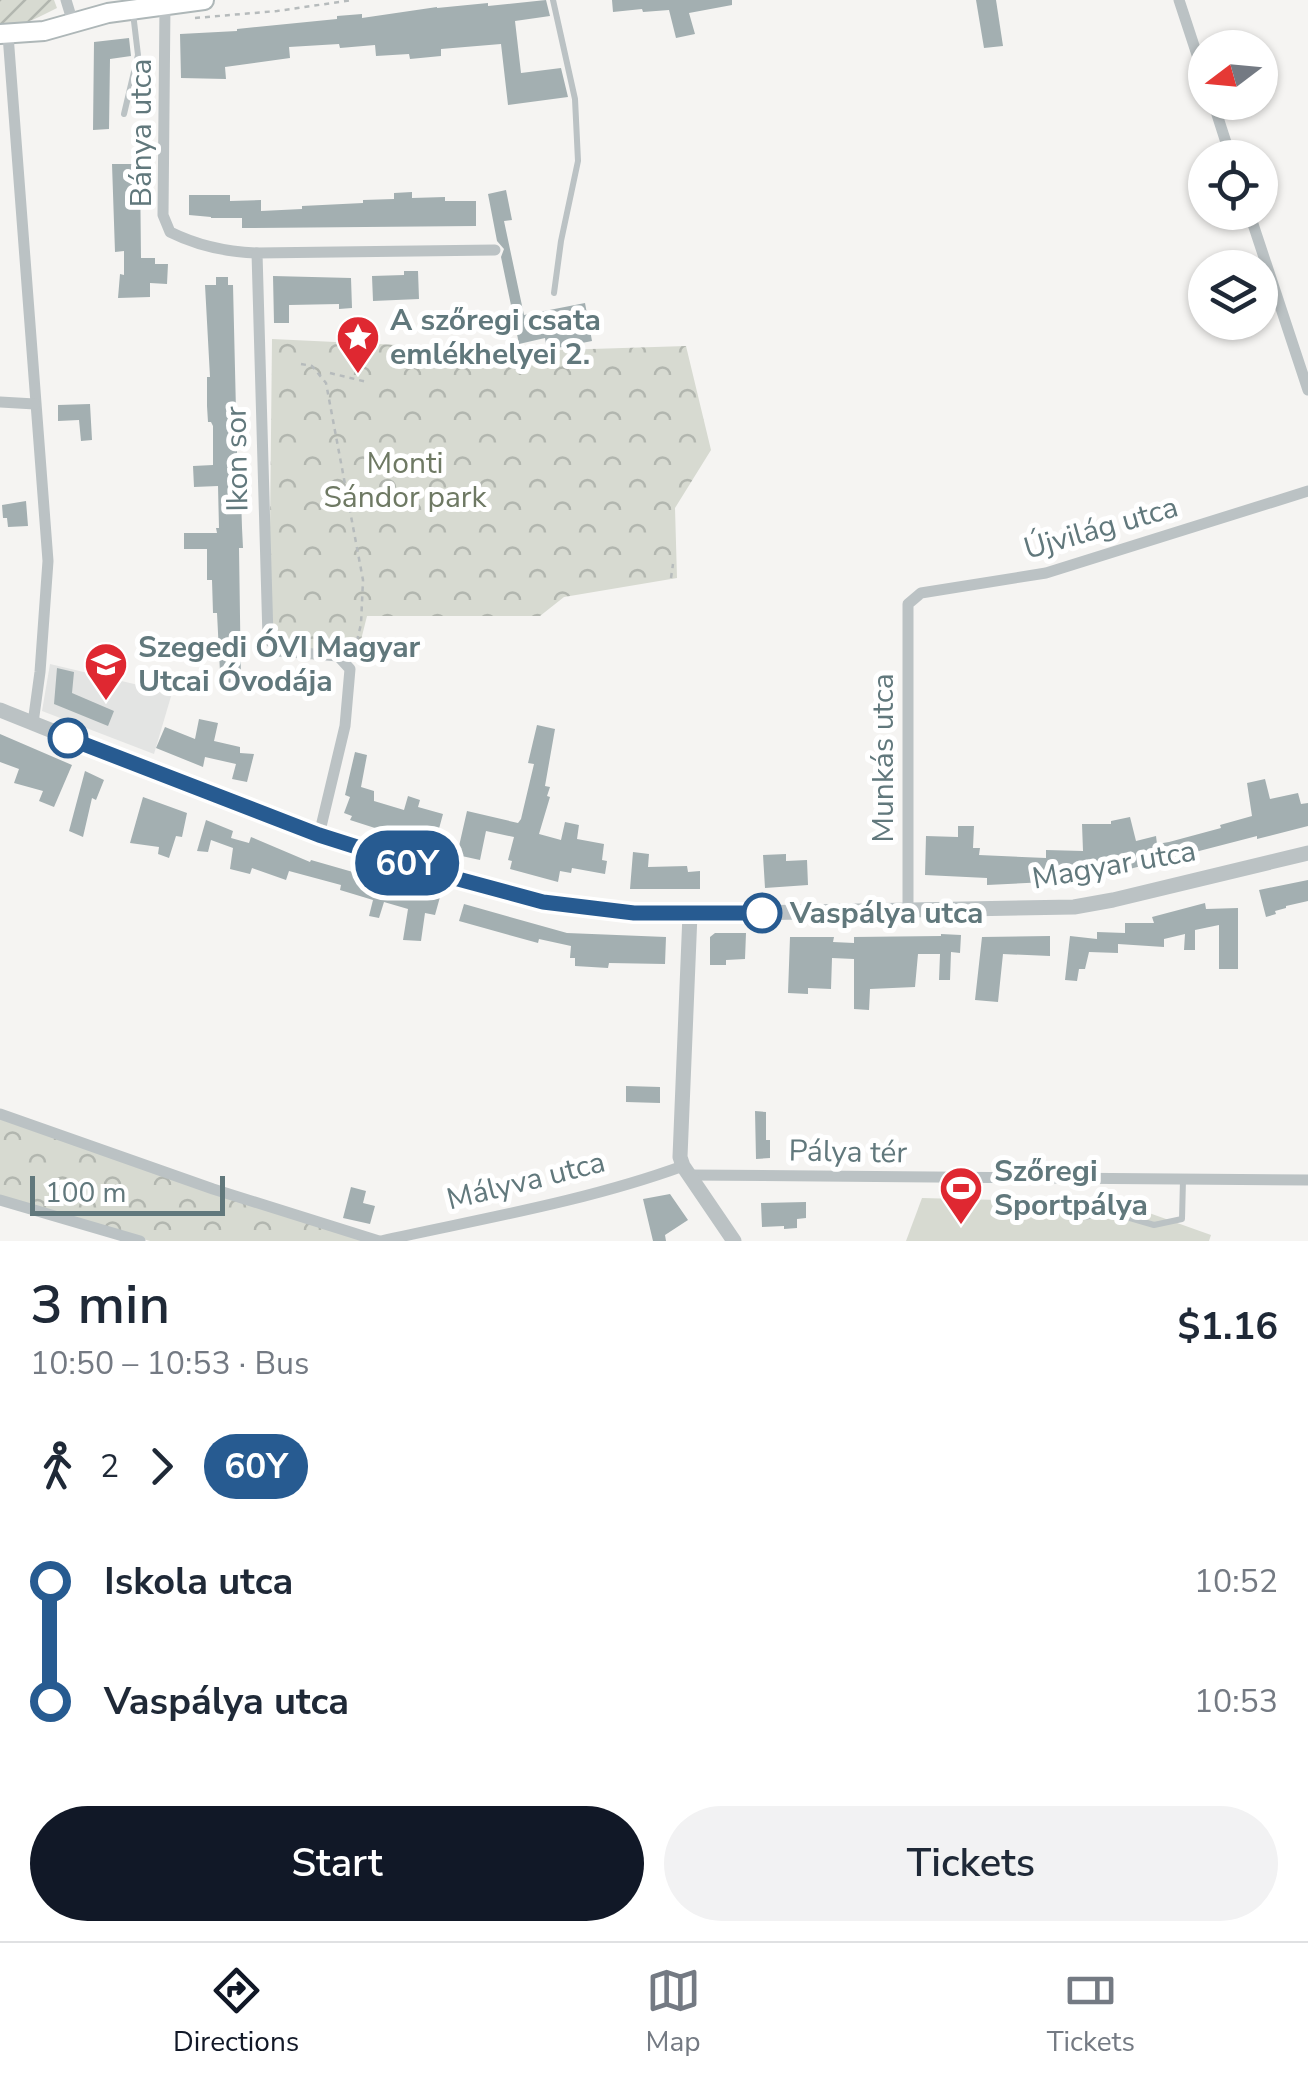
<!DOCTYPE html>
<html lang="en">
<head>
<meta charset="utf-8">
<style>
  :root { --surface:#fff; --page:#f2f2f3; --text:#1f2937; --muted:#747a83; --line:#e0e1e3; --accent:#111827 }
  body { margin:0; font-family:"Nunito Sans",sans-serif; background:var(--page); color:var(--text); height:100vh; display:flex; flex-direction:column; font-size:38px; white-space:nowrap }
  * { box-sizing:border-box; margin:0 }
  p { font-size:32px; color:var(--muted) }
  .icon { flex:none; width:55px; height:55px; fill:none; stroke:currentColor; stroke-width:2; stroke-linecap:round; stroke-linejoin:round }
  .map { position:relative; height:1241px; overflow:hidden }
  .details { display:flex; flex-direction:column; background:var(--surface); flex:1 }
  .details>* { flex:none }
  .badge { padding:0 20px; border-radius:32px; font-size:35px; line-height:65px }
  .needle { width:65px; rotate:254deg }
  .tools { position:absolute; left:1188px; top:30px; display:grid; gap:20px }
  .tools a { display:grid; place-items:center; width:90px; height:90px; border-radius:50%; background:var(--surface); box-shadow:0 2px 8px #0004; font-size:50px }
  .scale { position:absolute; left:30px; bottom:25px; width:195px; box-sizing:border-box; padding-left:10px; border:5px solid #61787c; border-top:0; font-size:28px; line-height:35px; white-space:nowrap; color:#61787c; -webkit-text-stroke:8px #fff; paint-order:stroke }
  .map>.badge { position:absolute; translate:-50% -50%; box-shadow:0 0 0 5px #fff }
  .legs { display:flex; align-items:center; gap:15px; height:110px; padding:0 30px; font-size:32px }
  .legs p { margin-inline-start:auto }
  .summary { display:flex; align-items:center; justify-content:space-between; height:170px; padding:0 30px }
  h1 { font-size:55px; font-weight:600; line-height:75px }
  .primary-button { display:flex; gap:20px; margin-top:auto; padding:20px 30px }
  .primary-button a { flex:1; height:115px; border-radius:60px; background:var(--accent); color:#fff; font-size:40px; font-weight:600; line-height:115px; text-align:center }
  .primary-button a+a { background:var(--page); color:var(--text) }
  ul { padding:0 30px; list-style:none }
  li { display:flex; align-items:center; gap:35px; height:120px; font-size:38px }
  li i { display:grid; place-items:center; width:15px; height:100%; margin:0 12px; background:currentColor }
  li i::after { content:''; width:25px; height:25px; margin:-12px; border:8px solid; border-radius:50%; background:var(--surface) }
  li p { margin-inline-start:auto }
  li:first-child i { background:linear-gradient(#0000 50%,currentColor 0) }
  li:last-child i { background:linear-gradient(currentColor 50%,#0000 0) }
  .dock { display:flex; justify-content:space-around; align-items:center; height:140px; border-top:2px solid var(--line); background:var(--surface); font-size:28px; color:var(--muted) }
  .dock a { display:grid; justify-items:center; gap:5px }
  .dock .selected { color:var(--accent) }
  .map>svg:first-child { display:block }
  .built { fill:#e3e4e3 }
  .park { fill:url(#park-crowns) }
  .garden { fill:url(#garden-furrows) }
  .pitch { fill:#d7dad1 }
  .building { fill:#a3afb1 }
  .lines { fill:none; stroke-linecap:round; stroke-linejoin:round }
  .secondary-casing { stroke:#aeb7b8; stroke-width:22 }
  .path { stroke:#b6bbbc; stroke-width:2.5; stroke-dasharray:5 5; stroke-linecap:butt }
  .service { stroke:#bbc2c4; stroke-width:6 }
  .minor { stroke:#bbc2c4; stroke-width:11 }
  .tertiary { stroke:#bbc2c4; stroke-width:15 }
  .secondary { stroke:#fff; stroke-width:18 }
  .line-1-casing { stroke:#fff; stroke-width:22 }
  .line-1 { stroke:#275b91; stroke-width:15 }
  .stop-1-dot { fill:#fff; stroke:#275b91; stroke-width:5 }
  .labels { text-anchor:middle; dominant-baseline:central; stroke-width:10; stroke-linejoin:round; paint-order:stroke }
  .street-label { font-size:30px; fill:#61787c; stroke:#fff }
  .poi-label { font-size:30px; font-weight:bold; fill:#61787c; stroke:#fff; text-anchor:start }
  .park-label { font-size:30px; fill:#6e7963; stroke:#fff }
  .stop-label { font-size:30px; font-weight:bold; fill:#61787c; stroke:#fff; text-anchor:start }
</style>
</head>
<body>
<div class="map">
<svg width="1308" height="1241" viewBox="0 0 1308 1241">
  <defs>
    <pattern id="park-crowns" width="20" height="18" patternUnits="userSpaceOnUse" patternTransform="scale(2.5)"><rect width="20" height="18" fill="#d7dad1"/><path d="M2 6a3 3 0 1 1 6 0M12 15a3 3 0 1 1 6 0" fill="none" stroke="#b2b6af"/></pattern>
    <pattern id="garden-furrows" width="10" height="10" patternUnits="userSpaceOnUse" patternTransform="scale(2.5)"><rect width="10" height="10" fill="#d7dad1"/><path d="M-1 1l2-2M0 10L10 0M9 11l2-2" fill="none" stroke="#b2b6af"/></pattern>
  </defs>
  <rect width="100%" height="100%" fill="#f5f4f2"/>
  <!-- built -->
  <polygon class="built" points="50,664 172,693 154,754 42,711"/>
  <!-- park -->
  <g class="park">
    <polygon points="272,339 528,351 686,346 711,450 675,508 677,578 564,597 540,616 367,616 358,652 284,648 273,638 269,623"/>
    <polygon points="0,1118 365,1241 150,1241 0,1198"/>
  </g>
  <!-- garden -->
  <path class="garden" d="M0,0H54L57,8C39,17 21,28 0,25Z"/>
  <!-- pitch -->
  <polygon class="pitch" points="922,1198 1121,1203 1211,1235 1209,1241 906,1241"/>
  <!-- building -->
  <g class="building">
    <polygon points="546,0 550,16 515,21 521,73 561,68 568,97 508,105 501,44 441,49 441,56 410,59 409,54 376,56 375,45 340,48 339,44 289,47 290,58 225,67 226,79 181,78 180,34 237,31 237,29 337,19 337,16 362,14 362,18 437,7 437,8 488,3 488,6"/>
    <polygon points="612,0 732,0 732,5 689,13 695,34 676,38 669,10 643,12 642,9 613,12"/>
    <polygon points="976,0 996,0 1003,46 984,48"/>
    <polygon points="129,38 131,56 110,59 109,129 93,130 94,42"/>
    <polygon points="112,164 140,164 141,258 155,258 155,264 168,264 167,284 150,283 150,297 118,298 120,274 124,275 124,251 115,252"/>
    <polygon points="506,190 512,220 504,221 524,315 585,303 592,341 547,350 545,338 519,344 501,257 504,249 497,241 488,194"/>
    <polygon points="412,192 412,198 445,197 445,201 476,201 476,226 242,228 242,218 211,218 211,217 189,215 189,195 230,195 230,201 261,200 261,211 302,209 302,206 363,203 363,200 394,199 394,193"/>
    <polygon points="404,271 418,271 419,299 373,301 372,276 404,275"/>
    <polygon points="273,276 351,278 352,308 339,309 339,304 289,305 289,323 274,323"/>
    <polygon points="216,277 228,277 228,285 233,285 238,496 241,496 242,528 243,548 239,548 241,685 225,685 226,672 220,672 217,613 213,613 212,580 207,580 207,549 184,549 184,533 217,533 216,528 219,528 218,486 194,487 193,466 213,465 213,426 211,422 208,422 207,406 207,377 210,377 205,285 216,285"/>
    <polygon points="90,404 92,440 81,441 79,420 58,421 58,405"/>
    <polygon points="26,501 28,526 8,527 7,518 3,518 2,505"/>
    <polygon points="57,668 74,672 72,693 114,711 108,726 54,704"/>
    <polygon points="199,719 218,723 214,741 240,747 240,753 254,754 247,782 232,779 236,764 205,757 203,767 156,748 165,727 195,739"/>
    <polygon points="537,725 555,729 545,786 550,787 547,796 550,797 539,834 561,840 565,822 579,825 577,839 604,844 602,860 607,861 605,874 572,868 571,873 560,871 558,882 510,869 512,861 508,860 514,837 486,831 480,860 457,855 467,811 518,823 521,819 534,764 528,763"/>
    <polygon points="0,734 72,765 54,807 39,801 43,791 14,783 19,769 0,762"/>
    <polygon points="355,752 367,755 361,787 374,791 374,801 404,810 408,796 420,800 418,807 443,814 434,847 350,820 352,816 344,813 350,797 345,795"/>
    <polygon points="85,771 104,780 96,800 92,798 83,837 69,831"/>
    <polygon points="1265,779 1270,799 1298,793 1301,804 1308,803 1308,826 1257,839 1257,836 1118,872 1116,863 1098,864 1098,876 1068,875 1068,881 987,885 987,878 925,875 926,836 958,837 958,826 974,826 973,848 980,848 979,855 1046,858 1046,850 1083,851 1082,824 1111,824 1111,821 1130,817 1136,841 1156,836 1157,844 1169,842 1221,828 1220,825 1252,816 1247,783"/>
    <polygon points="143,797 187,813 182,837 176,836 169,858 158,854 159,847 130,843"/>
    <polygon points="206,820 233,831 231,838 249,843 251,837 310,862 311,860 440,897 435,915 425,913 421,941 403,940 408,909 384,902 379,918 369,916 373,900 340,890 341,885 289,871 286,880 252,868 250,874 230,869 233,848 211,840 208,852 197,851"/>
    <polygon points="633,852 649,854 648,867 687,866 688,872 700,871 700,889 630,889"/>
    <polygon points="786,854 786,861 807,860 808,885 765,888 763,855"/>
    <polygon points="1308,880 1308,901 1286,906 1286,908 1275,911 1276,914 1266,917 1259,890"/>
    <polygon points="1205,903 1206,909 1238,908 1238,969 1219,969 1219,925 1195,930 1195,950 1184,950 1185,934 1164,939 1164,947 1118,944 1118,953 1089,952 1085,969 1079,969 1077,981 1065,980 1070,936 1097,939 1097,932 1125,933 1125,923 1154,923 1152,917"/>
    <polygon points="464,904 567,933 666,937 665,964 609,963 608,968 575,966 575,958 570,958 571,946 539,939 538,943 459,921"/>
    <polygon points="715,933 746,933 745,959 726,960 726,965 710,965 710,937"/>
    <polygon points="941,934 961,935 960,953 951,952 950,980 939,980 940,954 918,954 915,987 870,989 869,1010 854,1009 854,959 832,958 831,989 808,988 808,994 788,993 790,937 834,937 833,942 854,943 854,937 941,936"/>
    <polygon points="1050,936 1050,956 1003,954 998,1002 975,1000 982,937"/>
    <polygon points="626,1086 660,1087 660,1103 626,1102"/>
    <polygon points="755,1111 766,1112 766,1140 770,1140 770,1158 756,1159"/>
    <polygon points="351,1187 366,1191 363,1203 375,1206 370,1224 343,1218"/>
    <polygon points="670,1194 688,1220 665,1235 666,1241 653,1241 643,1199"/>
    <polygon points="806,1202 806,1218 797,1219 797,1228 784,1229 784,1226 762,1227 761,1203"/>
  </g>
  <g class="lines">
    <!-- secondary casing -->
    <g class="secondary-casing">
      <polyline id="secondary" points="0,34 44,31 108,13 204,0"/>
    </g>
    <!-- path -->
    <g class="path">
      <polyline points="195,18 277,11 353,0"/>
      <polyline points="301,364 312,366 326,383 363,580 361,624 354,653"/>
      <polyline points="330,373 367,382"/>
      <polyline points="671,578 673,564"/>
    </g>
    <!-- service -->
    <g class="service">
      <polyline points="553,0 575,99 578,161 561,241 554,293"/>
      <polyline points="124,114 138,55 133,13"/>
      <polyline points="1086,1217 1106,1211 1154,1225 1182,1219 1183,1180"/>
    </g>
    <!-- minor -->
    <g class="minor">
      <polyline points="66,0 73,23"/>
      <polyline points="1179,0 1205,79"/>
      <path d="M165,4L163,215L170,232C196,245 228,252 257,253"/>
      <polyline points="8,35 48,561 40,672 33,723"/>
      <polyline points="1213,102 1231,158"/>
      <polyline points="1249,212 1308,390"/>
      <polyline points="0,402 35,404"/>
      <polyline points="319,835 345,726 350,669 338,656 278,651 268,638 257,253 495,250"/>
      <polyline points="908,911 908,604 921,593 1046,573 1308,491"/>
      <polyline points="0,1114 213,1189 379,1241"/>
      <polyline points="688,1175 1308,1180"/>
      <polyline points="0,1200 140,1241"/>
      <path d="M381,1241C480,1219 587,1201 683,1166"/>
    </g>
    <!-- tertiary -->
    <g class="tertiary">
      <path d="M0,710C130,762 259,815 392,858C442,874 494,892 546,902C594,911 642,913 690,914L1074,907L1113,900L1308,853"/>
      <polyline points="690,914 680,1157 683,1166 734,1241"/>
    </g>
    <!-- secondary -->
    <use href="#secondary" class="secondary"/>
  </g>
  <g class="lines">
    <!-- line-1 casing -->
    <g class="line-1-casing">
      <polyline id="line-1" points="68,738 319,835 458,879 543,902 634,913 762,913"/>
    </g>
    <!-- line-1 -->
    <use href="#line-1" class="line-1"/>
  </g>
  <!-- icons -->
  <defs>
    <g id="sight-pin" transform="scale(2.25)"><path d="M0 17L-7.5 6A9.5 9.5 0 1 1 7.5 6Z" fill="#df2831" stroke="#fff"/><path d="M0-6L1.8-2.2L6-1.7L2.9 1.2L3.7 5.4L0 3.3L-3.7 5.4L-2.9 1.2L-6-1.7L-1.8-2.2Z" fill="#fff"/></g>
    <g id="school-pin" transform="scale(2.25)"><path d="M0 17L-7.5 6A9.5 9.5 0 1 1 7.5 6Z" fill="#df2831" stroke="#fff"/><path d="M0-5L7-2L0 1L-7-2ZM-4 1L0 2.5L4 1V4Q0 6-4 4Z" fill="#fff"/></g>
    <g id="stadium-pin" transform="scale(2.25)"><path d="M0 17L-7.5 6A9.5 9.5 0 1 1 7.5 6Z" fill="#df2831" stroke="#fff"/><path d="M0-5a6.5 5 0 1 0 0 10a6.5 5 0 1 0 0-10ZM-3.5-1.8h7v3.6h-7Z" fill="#fff"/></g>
  </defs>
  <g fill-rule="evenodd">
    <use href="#sight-pin" x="358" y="337"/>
    <use href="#school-pin" x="106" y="664"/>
    <use href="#stadium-pin" x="961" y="1188"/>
  </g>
  <!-- markers -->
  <g class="stop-1-dot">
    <circle cx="68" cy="738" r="18"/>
    <circle cx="762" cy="913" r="18"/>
  </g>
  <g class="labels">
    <!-- street labels -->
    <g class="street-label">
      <text transform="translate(141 133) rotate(-90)">Bánya utca</text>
      <text transform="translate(237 459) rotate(-91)">Ikon sor</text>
      <text transform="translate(1101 528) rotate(-16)">Újvilág utca</text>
      <text transform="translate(883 758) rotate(-90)">Munkás utca</text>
      <text transform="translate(1114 865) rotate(-10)">Magyar utca</text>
      <text transform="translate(848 1152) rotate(1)">Pálya tér</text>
      <text transform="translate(526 1181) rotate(-14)">Mályva utca</text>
    </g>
    <!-- poi labels -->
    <g class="poi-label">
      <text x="390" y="320">A szőregi csata<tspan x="390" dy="34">emlékhelyei 2.</tspan></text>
      <text x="138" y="647">Szegedi ÓVI Magyar<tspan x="138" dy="34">Utcai Óvodája</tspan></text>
      <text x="994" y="1171">Szőregi<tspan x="994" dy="34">Sportpálya</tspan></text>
    </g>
    <!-- park labels -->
    <g class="park-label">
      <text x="405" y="463">Monti<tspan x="405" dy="34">Sándor park</tspan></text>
    </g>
    <!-- stop labels -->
    <g class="stop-label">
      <text x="790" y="913">Vaspálya utca</text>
    </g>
  </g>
</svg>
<div class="tools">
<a><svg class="needle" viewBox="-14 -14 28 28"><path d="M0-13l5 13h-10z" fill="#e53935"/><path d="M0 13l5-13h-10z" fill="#747a83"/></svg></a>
<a><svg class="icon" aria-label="locate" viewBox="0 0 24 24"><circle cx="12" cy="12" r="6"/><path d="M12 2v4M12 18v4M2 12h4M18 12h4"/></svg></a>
<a><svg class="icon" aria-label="layers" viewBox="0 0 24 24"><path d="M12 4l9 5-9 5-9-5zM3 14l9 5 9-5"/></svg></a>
</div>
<div class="scale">100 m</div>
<b class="badge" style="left:407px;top:863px;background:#275b91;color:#fff">60Y</b>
</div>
<section class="details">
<div class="summary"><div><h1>3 min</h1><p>10:50 – 10:53 · Bus</p></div><b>$1.16</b></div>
<div class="legs"><svg class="icon" aria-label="walk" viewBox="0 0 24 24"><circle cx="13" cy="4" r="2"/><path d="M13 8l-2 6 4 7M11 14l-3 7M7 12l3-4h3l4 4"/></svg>2<svg class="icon" aria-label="forward" viewBox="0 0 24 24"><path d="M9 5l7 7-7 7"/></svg><b class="badge" style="background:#275b91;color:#fff">60Y</b></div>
<ul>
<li><i style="color:#275b91"></i><b>Iskola utca</b><p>10:52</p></li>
<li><i style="color:#275b91"></i><b>Vaspálya utca</b><p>10:53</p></li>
</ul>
<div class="primary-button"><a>Start</a><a>Tickets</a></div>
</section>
<nav class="dock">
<a class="selected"><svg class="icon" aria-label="directions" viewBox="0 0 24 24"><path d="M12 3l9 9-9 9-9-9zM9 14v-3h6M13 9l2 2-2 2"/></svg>Directions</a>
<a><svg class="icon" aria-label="map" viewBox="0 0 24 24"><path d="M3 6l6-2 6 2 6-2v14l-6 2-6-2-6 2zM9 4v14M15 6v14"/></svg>Map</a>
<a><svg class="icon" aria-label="tickets" viewBox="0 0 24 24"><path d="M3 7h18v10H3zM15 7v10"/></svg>Tickets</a>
</nav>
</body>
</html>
